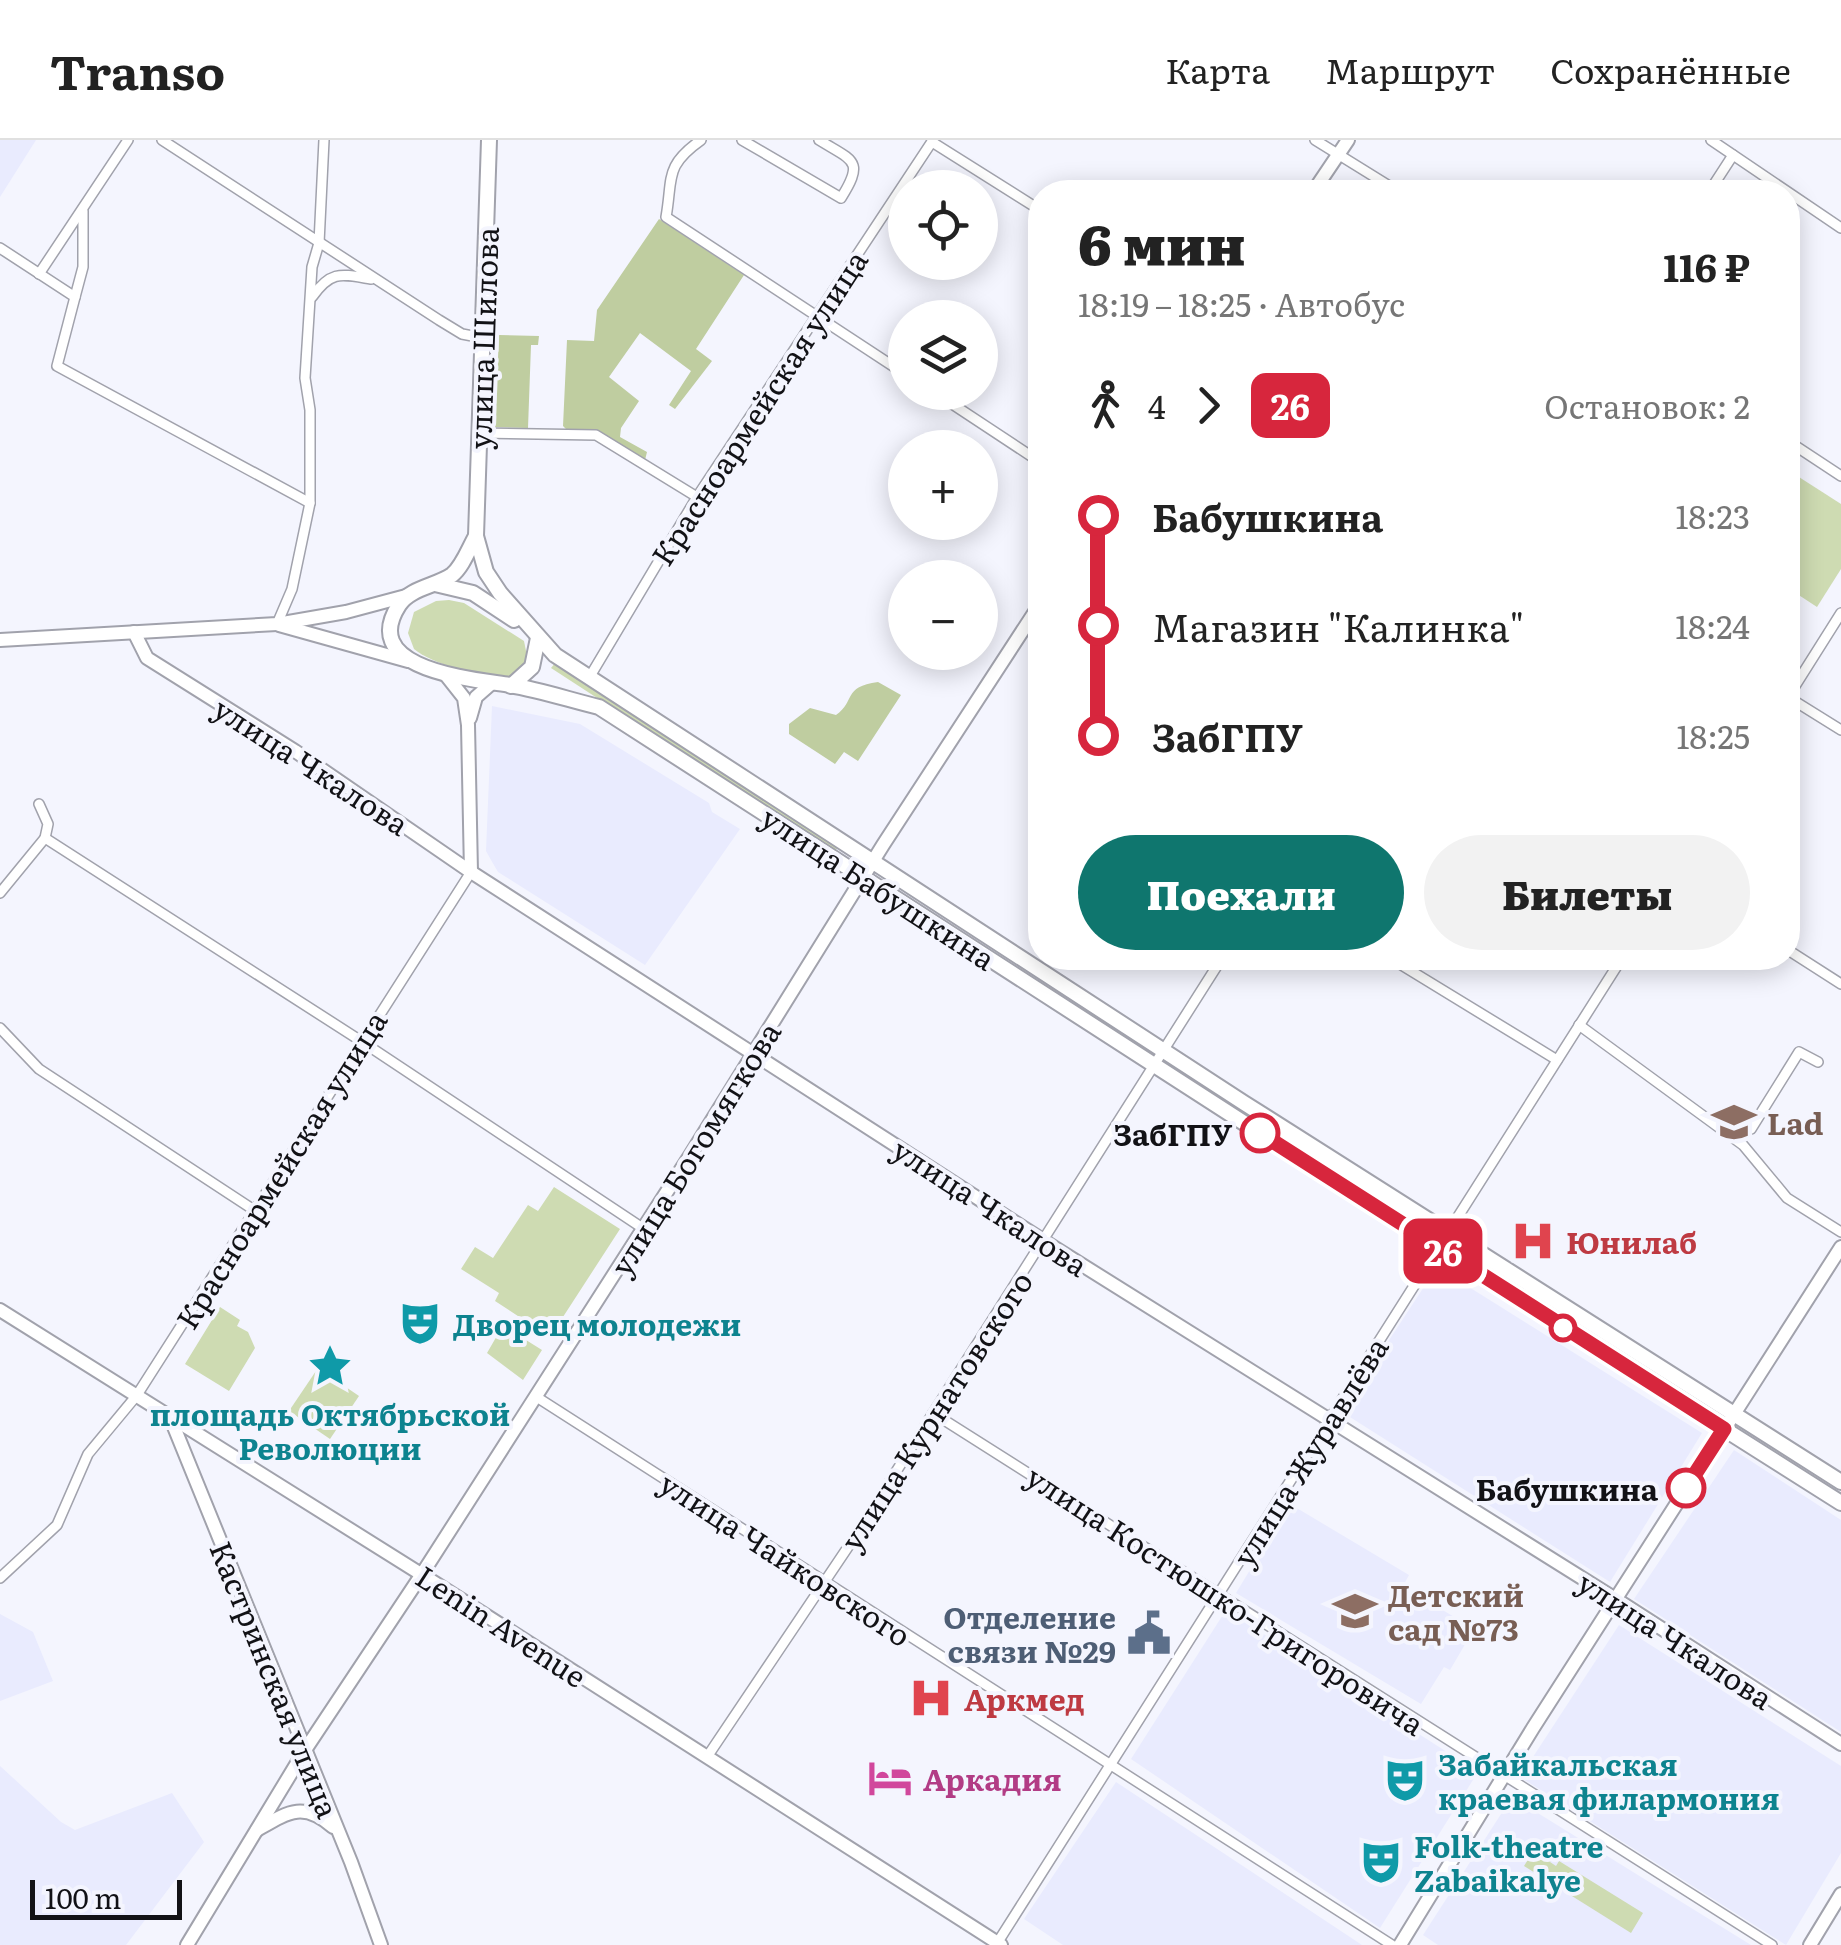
<!DOCTYPE html>
<html lang="ru">
<head>
<meta charset="utf-8">
<style>
  :root { --surface:#fff; --page:#f2f2f2; --text:#222; --muted:#767676; --line:#e0e0e0; --accent:#0f766e }
  body { margin:0; font-family:Literata,serif; background:var(--page); color:var(--text); height:100vh; display:flex; flex-direction:column; font-size:38px; white-space:nowrap }
  * { box-sizing:border-box; margin:0 }
  p { font-size:32px; color:var(--muted) }
  .icon { flex:none; width:55px; height:55px; fill:none; stroke:currentColor; stroke-width:2; stroke-linecap:round; stroke-linejoin:round }
  .map { position:relative; flex:1; overflow:hidden }
  .side { position:absolute; left:1028px; top:40px; width:772px; height:790px; display:flex; flex-direction:column; background:var(--surface); border-radius:40px; box-shadow:0 5px 25px #0003 }
  .side>* { flex:none }
  .badge { padding:0 20px; border-radius:15px; font-size:35px; line-height:65px }
  .fabs { position:absolute; left:888px; top:30px; display:grid; gap:20px }
  .fabs a { display:grid; place-items:center; width:110px; height:110px; border-radius:50%; background:var(--surface); box-shadow:0 5px 25px #0003; font-size:50px }
  .scale { position:absolute; left:30px; bottom:25px; width:152px; box-sizing:border-box; padding-left:10px; border:5px solid #121216; border-top:0; font-size:28px; line-height:35px; white-space:nowrap; color:#121216; -webkit-text-stroke:8px #f4f5fe; paint-order:stroke }
  .map>.badge { position:absolute; translate:-50% -50%; box-shadow:0 0 0 5px #fff }
  .legs { display:flex; align-items:center; gap:15px; height:110px; padding:0 50px; font-size:32px }
  .legs p { margin-inline-start:auto }
  .overview { display:flex; align-items:center; justify-content:space-between; height:170px; padding:0 50px }
  h1 { font-size:55px; font-weight:800; line-height:75px }
  .button { display:flex; gap:20px; margin-top:auto; padding:20px 50px }
  .button a { flex:1; height:115px; border-radius:60px; background:var(--accent); color:#fff; font-size:40px; font-weight:800; line-height:115px; text-align:center }
  .button a+a { background:var(--page); color:var(--text) }
  ul { padding:0 50px; list-style:none }
  li { display:flex; align-items:center; gap:35px; height:110px; font-size:38px }
  li i { display:grid; place-items:center; width:15px; height:100%; margin:0 12px; background:currentColor }
  li i::after { content:''; width:25px; height:25px; margin:-12px; border:8px solid; border-radius:50%; background:var(--surface) }
  li p { margin-inline-start:auto }
  li:first-child i { background:linear-gradient(#0000 50%,currentColor 0) }
  li:last-child i { background:linear-gradient(currentColor 50%,#0000 0) }
  header { display:flex; align-items:center; gap:60px; box-sizing:border-box; height:140px; padding:0 50px; background:var(--surface); border-bottom:2px solid var(--line) }
  header strong { font-size:48px }
  nav { display:flex; gap:55px; margin-inline-start:auto; font-size:35px }
  .map>svg:first-child { display:block }
  .built { fill:#e9ebfe }
  .green { fill:#cedbb2 }
  .forest { fill:#bfcda0 }
  .lines { fill:none; stroke-linecap:round; stroke-linejoin:round }
  .street-casing { stroke:#a1a2ac; stroke-width:12 }
  .secondary-casing { stroke:#a1a2ac; stroke-width:16 }
  .primary-casing { stroke:#a1a2ac; stroke-width:18 }
  .street { stroke:#fff; stroke-width:9 }
  .secondary { stroke:#fff; stroke-width:12 }
  .primary { stroke:#fff; stroke-width:14 }
  .line-1-casing { stroke:#fff; stroke-width:22 }
  .line-1 { stroke:#d7263d; stroke-width:15 }
  .stop-1-dot { fill:#fff; stroke:#d7263d; stroke-width:5 }
  .labels { text-anchor:middle; dominant-baseline:central; stroke-width:8; stroke-linejoin:round; paint-order:stroke }
  .street-label { font-size:30px; fill:#121216; stroke:#f4f5fe }
  .education-label { font-size:30px; font-weight:bold; fill:#785e54; stroke:#f4f5fe; text-anchor:start }
  .stop-label { font-size:30px; font-weight:bold; fill:#121216; stroke:#f4f5fe; text-anchor:end }
  .health-label { font-size:30px; font-weight:bold; fill:#be3a42; stroke:#f4f5fe; text-anchor:start }
  .culture-label { font-size:30px; font-weight:bold; fill:#0d838f; stroke:#f4f5fe; text-anchor:start }
  .service-label { font-size:30px; font-weight:bold; fill:#4e5e75; stroke:#f4f5fe; text-anchor:end }
  .hotel-label { font-size:30px; font-weight:bold; fill:#b23c85; stroke:#f4f5fe; text-anchor:start }
</style>
</head>
<body>
<header>
<strong>Transo</strong>
<nav><a>Карта</a><a>Маршрут</a><a>Сохранённые</a></nav>
</header>
<div class="map">
<svg width="1841" height="1805" viewBox="0 0 1841 1805">
  <rect width="100%" height="100%" fill="#f4f5fe"/>
  <!-- built -->
  <g class="built">
    <polygon points="0,0 36,0 0,57"/>
    <polygon points="492,566 580,584 709,663 712,672 740,689 645,825 498,732 491,720 486,711"/>
    <polygon points="1437,1127 1702,1293 1610,1442 1342,1272"/>
    <polygon points="1734,1310 1841,1380 1841,1592 1634,1459"/>
    <polygon points="1290,1364 1409,1435 1403,1446 1474,1489 1450,1530 1444,1527 1421,1564 1236,1453"/>
    <polygon points="1226,1470 1478,1632 1380,1788 1131,1619"/>
    <polygon points="0,1474 33,1492 53,1541 0,1561"/>
    <polygon points="1619,1485 1841,1626 1841,1713 1786,1805 1520,1637"/>
    <polygon points="0,1626 61,1682 75,1690 172,1653 204,1702 126,1805 0,1805"/>
    <polygon points="1116,1642 1362,1805 1063,1805 1024,1779"/>
    <polygon points="1512,1657 1751,1805 1438,1805 1423,1795"/>
  </g>
  <!-- green -->
  <g class="green">
    <polygon points="1788,330 1841,364 1841,429 1817,467 1788,448"/>
    <path d="M449,460L464,463L524,501L528,521C521,530 513,538 501,538C480,537 430,523 414,509L408,493L414,472L436,461Z"/>
    <polygon points="556,522 839,706 834,712 551,528"/>
    <polygon points="554,1047 620,1089 550,1197 495,1161 499,1153 461,1129 475,1107 493,1118 528,1065 538,1071"/>
    <polygon points="1461,1107 1717,1271 1693,1257 1685,1256 1458,1111"/>
    <polygon points="220,1167 240,1180 237,1186 248,1192 255,1208 229,1251 185,1224"/>
    <polygon points="497,1182 542,1210 523,1240 487,1213 498,1194 492,1190"/>
    <polygon points="318,1228 359,1256 330,1299 289,1271"/>
    <polygon points="1536,1707 1553,1717 1550,1722 1556,1726 1559,1721 1643,1773 1631,1793 1524,1726"/>
  </g>
  <!-- forest -->
  <g class="forest">
    <polygon points="659,79 744,135 696,209 712,221 675,269 669,265 691,231 640,193 609,237 639,261 621,288 620,297 647,312 645,320 595,290 566,289 563,286 567,200 594,201 597,170"/>
    <polygon points="499,195 539,196 538,205 531,205 528,288 495,287"/>
    <path d="M878,542L901,555L858,621L844,612L835,624L789,594V584L810,568L836,575C856,561 842,547 878,542Z"/>
  </g>
  <g class="lines">
    <!-- street casing -->
    <g class="street-casing">
      <g id="street">
        <polyline points="162,0 439,180 462,194 483,198"/>
        <path d="M701,0C664,26 673,38 666,77L905,234"/>
        <path d="M742,0L841,58C865,20 853,21 819,0"/>
        <polyline points="1315,0 1399,52"/>
        <polyline points="1711,0 1841,88"/>
        <polyline points="932,2 1040,70"/>
        <polyline points="1709,52 1733,15"/>
        <polyline points="0,108 75,157 57,226 310,363"/>
        <polyline points="39,134 128,0"/>
        <polyline points="75,157 83,127 83,71"/>
        <path d="M312,157C331,130 341,134 371,139"/>
        <polyline points="934,252 1040,322"/>
        <polyline points="479,293 596,295 697,357"/>
        <polyline points="1788,301 1841,336"/>
        <polyline points="277,484 292,449 310,363 310,270 305,238 312,127 319,103 324,0"/>
        <polyline points="589,538 697,357 933,0"/>
        <polyline points="1788,557 1841,473"/>
        <polyline points="1788,557 1841,590"/>
        <polyline points="45,698 361,901 644,1089"/>
        <polyline points="0,753 45,698 48,684 39,664"/>
        <polyline points="1788,810 1841,844"/>
        <polyline points="1390,818 1557,920"/>
        <polyline points="1579,885 1743,1005 1787,1058 1841,1092"/>
        <polyline points="0,888 39,929 254,1070"/>
        <polyline points="1751,989 1799,912 1818,922"/>
        <polyline points="535,1256 1392,1805"/>
        <polyline points="933,1273 1772,1805"/>
        <polyline points="0,1438 57,1385 88,1314 137,1255 471,732"/>
        <polyline points="707,1617 852,1401 1222,818"/>
        <polyline points="996,1805 1622,818"/>
      </g>
    </g>
    <!-- secondary casing -->
    <g class="secondary-casing">
      <g id="secondary">
        <polyline points="1313,52 1348,0"/>
        <polyline points="279,485 408,521"/>
        <polyline points="134,492 147,518 295,611 471,732 1055,1108 1625,1465 1841,1604"/>
        <polyline points="0,500 277,484 346,472 406,456"/>
        <polyline points="445,534 464,558 468,585 471,732"/>
        <polyline points="470,578 476,557 492,543"/>
        <polyline points="0,1170 440,1446 1001,1805"/>
        <polyline points="170,1277 351,1722 381,1805"/>
        <path d="M257,1690C288,1672 303,1661 333,1687"/>
        <polyline points="187,1805 305,1610 422,1434 691,1014 883,705 1040,464"/>
        <polyline points="1400,1805 1533,1588 1841,1107"/>
        <polyline points="1810,1805 1841,1754"/>
      </g>
    </g>
    <!-- primary casing -->
    <g class="primary-casing">
      <g id="primary">
        <polyline points="489,0 476,396 486,432 500,453 555,515 1244,963 1841,1342"/>
        <path d="M476,396C469,408 463,426 452,435C436,446 410,448 399,465C357,530 473,539 510,545C540,550 570,560 599,567L1438,1108L1841,1363"/>
        <polyline points="435,444 473,453 514,480"/>
        <polyline points="511,546 532,527 538,498"/>
      </g>
    </g>
    <!-- street -->
    <use href="#street" class="street"/>
    <!-- secondary -->
    <use href="#secondary" class="secondary"/>
    <!-- primary -->
    <use href="#primary" class="primary"/>
  </g>
  <g class="lines">
    <!-- line-1 casing -->
    <g class="line-1-casing">
      <polyline id="line-1" points="1260,993 1724,1289 1686,1348"/>
    </g>
    <!-- line-1 -->
    <use href="#line-1" class="line-1"/>
  </g>
  <!-- icons -->
  <defs>
    <g id="school-bare" transform="scale(3.45)"><path d="M0-5L7-2L0 1L-7-2ZM-4 1L0 2.5L4 1V4Q0 6-4 4Z" fill="#8d6e63" stroke="#f4f5fe" stroke-width="2.5" paint-order="stroke"/></g>
    <g id="hospital-bare" transform="scale(3.45)"><path d="M-5-5h3v3.5h4V-5h3V5h-3V1.5h-4V5h-3Z" fill="#e0444e" stroke="#f4f5fe" stroke-width="2.5" paint-order="stroke"/></g>
    <g id="theatre-bare" transform="scale(3.45)"><path d="M-5-5.5Q0-4 5-5.5V0Q5 5 0 6Q-5 5-5 0ZM-3.3-2.5H-1v1.5H-3.3ZM1-2.5H3.3v1.5H1ZM-2.8 1Q0 5.5 2.8 1Z" fill="#0f9aa8" stroke="#f4f5fe" stroke-width="2.5" paint-order="stroke"/></g>
    <g id="sight-bare" transform="scale(3.45)"><path d="M0-6L1.8-2.2L6-1.7L2.9 1.2L3.7 5.4L0 3.3L-3.7 5.4L-2.9 1.2L-6-1.7L-1.8-2.2Z" fill="#0f9aa8" stroke="#f4f5fe" stroke-width="2.5" paint-order="stroke"/></g>
    <g id="civic-bare" transform="scale(3.45)"><path d="M-.6-6.5H3V-4.5H.6V-3L4-1V1h2V6H-6V1h2V-1L-.6-3ZM-1.2 2.5V6h2.4V2.5Z" fill="#5c6f8a" stroke="#f4f5fe" stroke-width="2.5" paint-order="stroke"/></g>
    <g id="hotel-bare" transform="scale(3.45)"><path d="M-6-4.5h1.5V1H6V5H4.5V3h-9V5H-6ZM-4 0a1.8 1.8 0 1 1 3.6 0ZM.5 0V-2.5h3Q6-2.5 6 0Z" fill="#d1479c" stroke="#f4f5fe" stroke-width="2.5" paint-order="stroke"/></g>
  </defs>
  <g fill-rule="evenodd">
    <use href="#school-bare" x="1734" y="982"/>
    <use href="#hospital-bare" x="1533" y="1101"/>
    <use href="#theatre-bare" x="420" y="1183"/>
    <use href="#sight-bare" x="330" y="1226"/>
    <use href="#school-bare" x="1355" y="1471"/>
    <use href="#civic-bare" x="1149" y="1493"/>
    <use href="#hospital-bare" x="931" y="1558"/>
    <use href="#hotel-bare" x="890" y="1638"/>
    <use href="#theatre-bare" x="1405" y="1640"/>
    <use href="#theatre-bare" x="1381" y="1722"/>
  </g>
  <!-- markers -->
  <g class="stop-1-dot">
    <circle cx="1260" cy="993" r="18"/>
    <circle cx="1563" cy="1188" r="12"/>
    <circle cx="1686" cy="1348" r="18"/>
  </g>
  <g class="labels">
    <!-- street labels -->
    <g class="street-label">
      <text transform="translate(482 198) rotate(-88)">улица Шилова</text>
      <text transform="translate(758 267) rotate(-57)">Красноармейская улица</text>
      <text transform="translate(312 625) rotate(33)">улица Чкалова</text>
      <text transform="translate(879 747) rotate(33)">улица Бабушкина</text>
      <text transform="translate(694 1008) rotate(-58)">улица Богомягкова</text>
      <text transform="translate(280 1029) rotate(-58)">Красноармейская улица</text>
      <text transform="translate(991 1066) rotate(33)">улица Чкалова</text>
      <text transform="translate(935 1270) rotate(-57)">улица Курнатовского</text>
      <text transform="translate(1309 1311) rotate(-58)">улица Журавлёва</text>
      <text transform="translate(786 1418) rotate(33)">улица Чайковского</text>
      <text transform="translate(1226 1459) rotate(33)">улица Костюшко-Григоровича</text>
      <text transform="translate(502 1485) rotate(33)">Lenin Avenue</text>
      <text transform="translate(1676 1499) rotate(33)">улица Чкалова</text>
      <text transform="translate(276 1539) rotate(68)">Кастринская улица</text>
    </g>
    <!-- education labels -->
    <g class="education-label">
      <text x="1767" y="982">Lad</text>
      <text x="1388" y="1454">Детский<tspan x="1388" dy="34">сад №73</tspan></text>
    </g>
    <!-- stop labels -->
    <g class="stop-label">
      <text x="1232" y="993">ЗабГПУ</text>
      <text x="1658" y="1348">Бабушкина</text>
    </g>
    <!-- health labels -->
    <g class="health-label">
      <text x="1566" y="1101">Юнилаб</text>
      <text x="964" y="1558">Аркмед</text>
    </g>
    <!-- culture labels -->
    <g class="culture-label">
      <text x="453" y="1183">Дворец молодежи</text>
      <text x="330" y="1273" text-anchor="middle">площадь Октябрьской<tspan x="330" dy="34">Революции</tspan></text>
      <text x="1438" y="1623">Забайкальская<tspan x="1438" dy="34">краевая филармония</tspan></text>
      <text x="1414" y="1705">Folk-theatre<tspan x="1414" dy="34">Zabaikalye</tspan></text>
    </g>
    <!-- service labels -->
    <g class="service-label">
      <text x="1116" y="1476">Отделение<tspan x="1116" dy="34">связи №29</tspan></text>
    </g>
    <!-- hotel labels -->
    <g class="hotel-label">
      <text x="923" y="1638">Аркадия</text>
    </g>
  </g>
</svg>
<div class="fabs">
<a><svg class="icon" aria-label="locate" viewBox="0 0 24 24"><circle cx="12" cy="12" r="6"/><path d="M12 2v4M12 18v4M2 12h4M18 12h4"/></svg></a>
<a><svg class="icon" aria-label="layers" viewBox="0 0 24 24"><path d="M12 4l9 5-9 5-9-5zM3 14l9 5 9-5"/></svg></a>
<a>+</a>
<a>−</a>
</div>
<div class="scale">100 m</div>
<b class="badge" style="left:1443px;top:1111px;background:#d7263d;color:#fff">26</b>
<section class="side">
<div class="overview"><div><h1>6 мин</h1><p>18:19 – 18:25 · Автобус</p></div><b>116 ₽</b></div>
<div class="legs"><svg class="icon" aria-label="walk" viewBox="0 0 24 24"><circle cx="13" cy="4" r="2"/><path d="M13 8l-2 6 4 7M11 14l-3 7M7 12l3-4h3l4 4"/></svg>4<svg class="icon" aria-label="forward" viewBox="0 0 24 24"><path d="M9 5l7 7-7 7"/></svg><b class="badge" style="background:#d7263d;color:#fff">26</b><p>Остановок: 2</p></div>
<ul>
<li><i style="color:#d7263d"></i><b>Бабушкина</b><p>18:23</p></li>
<li><i style="color:#d7263d"></i><span>Магазин &quot;Калинка&quot;</span><p>18:24</p></li>
<li><i style="color:#d7263d"></i><b>ЗабГПУ</b><p>18:25</p></li>
</ul>
<div class="button"><a>Поехали</a><a>Билеты</a></div>
</section>
</div>
</body>
</html>
